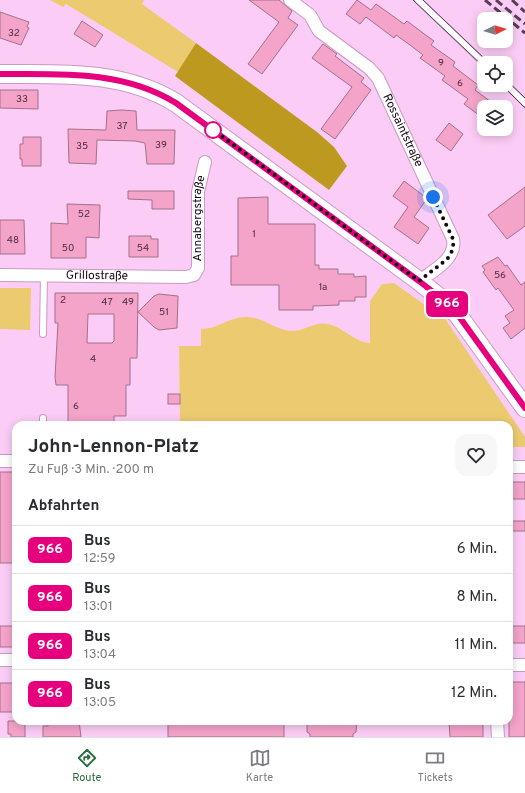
<!DOCTYPE html>
<html lang="de">
<head>
<meta charset="utf-8">
<style>
  :root { --surface:#fff; --page:#f7f7f7; --text:#2b2b33; --muted:#7c7c81; --line:#e1e1e2; --accent:#276f3c }
  body { margin:0; font-family:Overpass,sans-serif; background:var(--page); color:var(--text); height:100vh; display:flex; flex-direction:column; font-size:15px; white-space:nowrap }
  * { box-sizing:border-box; margin:0 }
  p { font-size:13px; color:var(--muted) }
  .icon { flex:none; width:22px; height:22px; fill:none; stroke:currentColor; stroke-width:2; stroke-linecap:round; stroke-linejoin:round }
  .map { position:relative; flex:1; overflow:hidden }
  .side { position:absolute; left:12px; top:421px; width:501px; height:304px; display:flex; flex-direction:column; background:var(--surface); border-radius:12px; box-shadow:0 2px 10px #0003 }
  .side>* { flex:none }
  .badge { padding:0 8px; border-radius:6px; font-size:14px; line-height:26px }
  .needle { width:26px; rotate:85deg }
  .fabs { position:absolute; left:477px; top:12px; display:grid; gap:8px }
  .fabs a { display:grid; place-items:center; width:36px; height:36px; border-radius:8px; background:var(--surface); box-shadow:0 2px 10px #0003; font-size:20px }
  .you { position:absolute; width:20px; height:20px; margin:-10px; border:3px solid #fff; border-radius:50%; background:#1a73e8; box-shadow:0 0 0 6px #1a73e833 }
  .map>.badge { position:absolute; translate:-50% -50%; box-shadow:0 0 0 2px #fff }
  h2 { padding:0 16px; font-size:15px; line-height:36px }
  .round { display:grid; place-items:center; flex:none; width:42px; height:42px; border-radius:12px; background:var(--page) }
  .headline { display:flex; align-items:center; justify-content:space-between; height:68px; padding:0 16px }
  h1 { font-size:19px; font-weight:700; line-height:30px }
  ul { padding:0; list-style:none }
  li { display:flex; align-items:center; gap:12px; height:48px; padding:0 16px; border-top:1px solid var(--line) }
  li div { flex:1 }
  li b { display:block; font-size:15px }
  li em { font-style:normal }
  li .badge { min-width:44px; font-weight:700; text-align:center }
  .tabs { display:flex; justify-content:space-around; align-items:center; height:56px; border-top:1px solid var(--line); background:var(--surface); font-size:11px; color:var(--muted) }
  .tabs a { display:grid; justify-items:center; gap:2px }
  .tabs .active { color:var(--accent) }
  .map>svg:first-child { display:block }
  .green { fill:#eccb70 }
  .forest { fill:#be9920 }
  .building { fill:#f4a3c9; stroke:#a57089; fill-rule:evenodd }
  .lines { fill:none; stroke-linecap:round; stroke-linejoin:round }
  .lane-casing { stroke:#c89bc3; stroke-width:8 }
  .street-casing { stroke:#c89bc3; stroke-width:14 }
  .secondary-casing { stroke:#c89bc3; stroke-width:20 }
  .lane { stroke:#fff; stroke-width:6 }
  .street { stroke:#fff; stroke-width:12 }
  .secondary { stroke:#fff; stroke-width:18 }
  .tram { stroke:#563f54; stroke-width:1 }
  .rail { stroke:#563f54; stroke-width:3; stroke-dasharray:8 4; stroke-linecap:butt }
  .line-casing { stroke:#fff; stroke-width:9 }
  .line { stroke:#e6007e; stroke-width:6 }
  .walk { stroke:#140613; stroke-width:4; stroke-dasharray:0 7.2 }
  .stop-dot { fill:#fff; stroke:#e6007e; stroke-width:2 }
  .labels { text-anchor:middle; dominant-baseline:central; stroke-width:3.5; stroke-linejoin:round; paint-order:stroke }
  .number-label { font-size:10px; fill:#4c2d40 }
  .street-label { font-size:12px; fill:#140613; stroke:#fff }
</style>
</head>
<body>
<div class="map">
<svg width="525" height="737" viewBox="0 0 525 737">
  <rect width="100%" height="100%" fill="#fbcdf6"/>
  <!-- green -->
  <g class="green">
    <polygon points="50,0 144,0 142,4 196,43 178,72 66,4 63,7"/>
    <path d="M394,283L446,320L525,437V447H509V425H180L179,346H201V329C217,329 230,317 245,317C262,316 276,331 292,331C305,331 314,321 328,324C343,327 354,342 370,343V301L382,284Z"/>
    <polygon points="0,288 31,288 30,330 0,329"/>
  </g>
  <!-- forest -->
  <polygon class="forest" points="196,43 317,132 334,147 347,166 329,190 175,76"/>
  <!-- building -->
  <g class="building">
    <polygon points="249,0 279,0 292,11 288,18 298,25 262,74 248,64 279,22"/>
    <polygon points="357,0 371,10 376,4 404,24 407,21 427,36 434,41 431,45 455,62 453,66 478,85 475,90 498,107 484,107 484,119 464,104 468,99 442,80 445,76 420,58 423,55 410,45 396,35 394,38 366,17 360,24 346,14"/>
    <polygon points="0,12 29,22 27,27 29,28 21,45 0,38"/>
    <polygon points="82,21 103,35 95,47 74,34"/>
    <polygon points="323,44 337,54 335,56 364,78 361,82 371,90 335,139 321,129 352,87 312,58"/>
    <polygon points="0,90 38,90 38,109 0,108"/>
    <polygon points="122,110 136,111 137,130 175,130 174,164 147,164 145,143 135,141 97,140 96,164 69,163 68,129 106,130 107,111"/>
    <polygon points="449,123 463,134 451,151 436,140"/>
    <polygon points="23,137 41,137 41,166 22,166 22,159 20,159 20,144 23,144"/>
    <polygon points="404,181 424,196 426,200 414,217 429,228 418,244 394,227 408,207 393,196"/>
    <polygon points="525,187 525,226 507,239 488,215"/>
    <polygon points="128,191 174,191 174,209 152,209 152,200 128,199"/>
    <polygon points="268,197 268,224 315,224 315,265 319,265 319,269 338,269 338,274 354,274 354,277 366,276 366,297 355,297 355,301 339,301 339,305 313,306 313,310 279,310 279,285 231,285 231,256 238,256 238,198"/>
    <polygon points="67,204 100,205 99,238 86,237 86,258 51,258 51,223 68,224"/>
    <polygon points="0,220 24,220 25,254 0,254"/>
    <polygon points="129,236 151,236 151,239 158,239 158,257 129,257"/>
    <polygon points="498,257 505,266 507,265 521,285 525,282 525,328 511,339 503,328 510,323 505,316 514,310 498,288 496,290 483,272 485,270 482,266"/>
    <path d="M55,293H138L137,358H130V385H126V416H114V425H68V385H56L55,377L58,323H55ZM88,314H114V341L112,343H87Z"/>
    <polygon points="159,294 178,296 177,328 159,330 154,327 138,312 154,296"/>
    <rect x="168" y="394" width="12" height="10"/>
    <rect x="0" y="472" width="16" height="91"/>
    <rect x="509" y="482" width="16" height="17"/>
    <rect x="509" y="521" width="16" height="10"/>
    <rect x="0" y="626" width="16" height="21"/>
    <rect x="509" y="626" width="16" height="17"/>
    <rect x="509" y="682" width="16" height="55"/>
    <rect x="0" y="683" width="16" height="29"/>
    <polygon points="8,721 25,721 25,737 11,737 11,734 8,734"/>
    <polygon points="48,721 79,721 81,737 43,737 43,726 48,726"/>
    <rect x="168" y="721" width="116" height="16"/>
    <polygon points="307,721 357,721 356,732 353,734 353,737 310,737 310,734 307,732"/>
    <polygon points="449,721 483,721 483,737 450,737"/>
  </g>
  <g class="lines">
    <!-- lane casing -->
    <g class="lane-casing">
      <g id="lane">
        <polyline points="418,0 484,63"/>
        <polyline points="506,84 525,103"/>
        <polyline points="43,334 44,275"/>
        <polyline points="43,425 43,418"/>
      </g>
    </g>
    <!-- street casing -->
    <g class="street-casing">
      <g id="street">
        <path id="s1" d="M290,0L310,15L319,31L369,68L378,78L453,239C457,259 433,271 419,281"/>
        <path id="s2" d="M0,275L186,277L194,275L198,268V192L205,162"/>
        <polyline points="0,461 16,461"/>
        <polyline points="509,467 525,467"/>
        <polyline points="0,660 16,660"/>
        <polyline points="509,665 525,665"/>
        <polyline points="497,721 498,737"/>
      </g>
    </g>
    <!-- secondary casing -->
    <g class="secondary-casing">
      <path id="secondary" d="M0,74C60,74 123,70 176,103L419,281L446,303L458,315L525,408"/>
    </g>
    <!-- lane -->
    <use href="#lane" class="lane"/>
    <!-- street -->
    <use href="#street" class="street"/>
    <!-- secondary -->
    <use href="#secondary" class="secondary"/>
    <!-- tram -->
    <g class="tram">
      <polyline points="413,0 484,67"/>
      <polyline points="423,0 489,63"/>
      <polyline points="506,80 525,98"/>
      <polyline points="502,85 525,108"/>
    </g>
    <!-- rail -->
    <g class="rail">
      <polyline points="485,0 525,33"/>
      <polyline points="496,0 525,24"/>
      <polyline points="512,0 525,12"/>
    </g>
  </g>
  <g class="lines">
    <!-- line casing -->
    <g class="line-casing">
      <path id="line" d="M0,74C60,74 123,70 176,103L419,281L446,302L458,315L525,408"/>
    </g>
    <!-- line -->
    <use href="#line" class="line"/>
    <!-- walk -->
    <path class="walk" d="M213,130L212,129L419,281L446,260C452,254 454,247 453,239L433,197"/>
  </g>
  <!-- markers -->
  <circle class="stop-dot" cx="213" cy="130" r="8"/>
  <g class="labels">
    <!-- number labels -->
    <g class="number-label">
      <text x="14" y="33">32</text>
      <text x="441" y="63">9</text>
      <text x="460" y="83">6</text>
      <text x="22" y="99">33</text>
      <text x="122" y="126">37</text>
      <text x="161" y="145">39</text>
      <text x="82" y="146">35</text>
      <text x="84" y="214">52</text>
      <text x="254" y="234">1</text>
      <text x="13" y="240">48</text>
      <text x="68" y="248">50</text>
      <text x="143" y="248">54</text>
      <text x="500" y="275">56</text>
      <text x="323" y="287">1a</text>
      <text x="63" y="300">2</text>
      <text x="107" y="302">47</text>
      <text x="128" y="302">49</text>
      <text x="164" y="312">51</text>
      <text x="93" y="359">4</text>
      <text x="76" y="406">6</text>
    </g>
    <!-- street labels -->
    <g class="street-label">
      <text stroke="none"><textPath href="#s1" startOffset="177">Rossaintstraße</textPath></text>
      <text stroke="none"><textPath href="#s2" startOffset="252">Annabergstraße</textPath></text>
      <text stroke="none"><textPath href="#s2" startOffset="97">Grillostraße</textPath></text>
    </g>
  </g>
</svg>
<div class="fabs">
<a><svg class="needle" viewBox="-14 -14 28 28"><path d="M0-13l5 13h-10z" fill="#e53935"/><path d="M0 13l5-13h-10z" fill="#7c7c81"/></svg></a>
<a><svg class="icon" aria-label="locate" viewBox="0 0 24 24"><circle cx="12" cy="12" r="6"/><path d="M12 2v4M12 18v4M2 12h4M18 12h4"/></svg></a>
<a><svg class="icon" aria-label="layers" viewBox="0 0 24 24"><path d="M12 4l9 5-9 5-9-5zM3 14l9 5 9-5"/></svg></a>
</div>
<div class="you" style="left:433px;top:197px"></div>
<b class="badge" style="left:447px;top:304px;background:#e6007e;color:#fff">966</b>
<section class="side">
<div class="headline"><div><h1>John-Lennon-Platz</h1><p>Zu Fuß · 3 Min. · 200 m</p></div><a class="round"><svg class="icon" aria-label="heart" viewBox="0 0 24 24"><path d="M12 20l-8-8c-3-5 5-10 8-4 3-6 11-1 8 4z"/></svg></a></div>
<h2>Abfahrten</h2>
<ul>
<li><span class="badge" style="background:#e6007e;color:#fff">966</span><div><b>Bus</b><p>12:59</p></div><em>6 Min.</em></li>
<li><span class="badge" style="background:#e6007e;color:#fff">966</span><div><b>Bus</b><p>13:01</p></div><em>8 Min.</em></li>
<li><span class="badge" style="background:#e6007e;color:#fff">966</span><div><b>Bus</b><p>13:04</p></div><em>11 Min.</em></li>
<li><span class="badge" style="background:#e6007e;color:#fff">966</span><div><b>Bus</b><p>13:05</p></div><em>12 Min.</em></li>
</ul>
</section>
</div>
<nav class="tabs">
<a class="active"><svg class="icon" aria-label="directions" viewBox="0 0 24 24"><path d="M12 3l9 9-9 9-9-9zM9 14v-3h6M13 9l2 2-2 2"/></svg>Route</a>
<a><svg class="icon" aria-label="map" viewBox="0 0 24 24"><path d="M3 6l6-2 6 2 6-2v14l-6 2-6-2-6 2zM9 4v14M15 6v14"/></svg>Karte</a>
<a><svg class="icon" aria-label="tickets" viewBox="0 0 24 24"><path d="M3 7h18v10H3zM15 7v10"/></svg>Tickets</a>
</nav>
</body>
</html>
